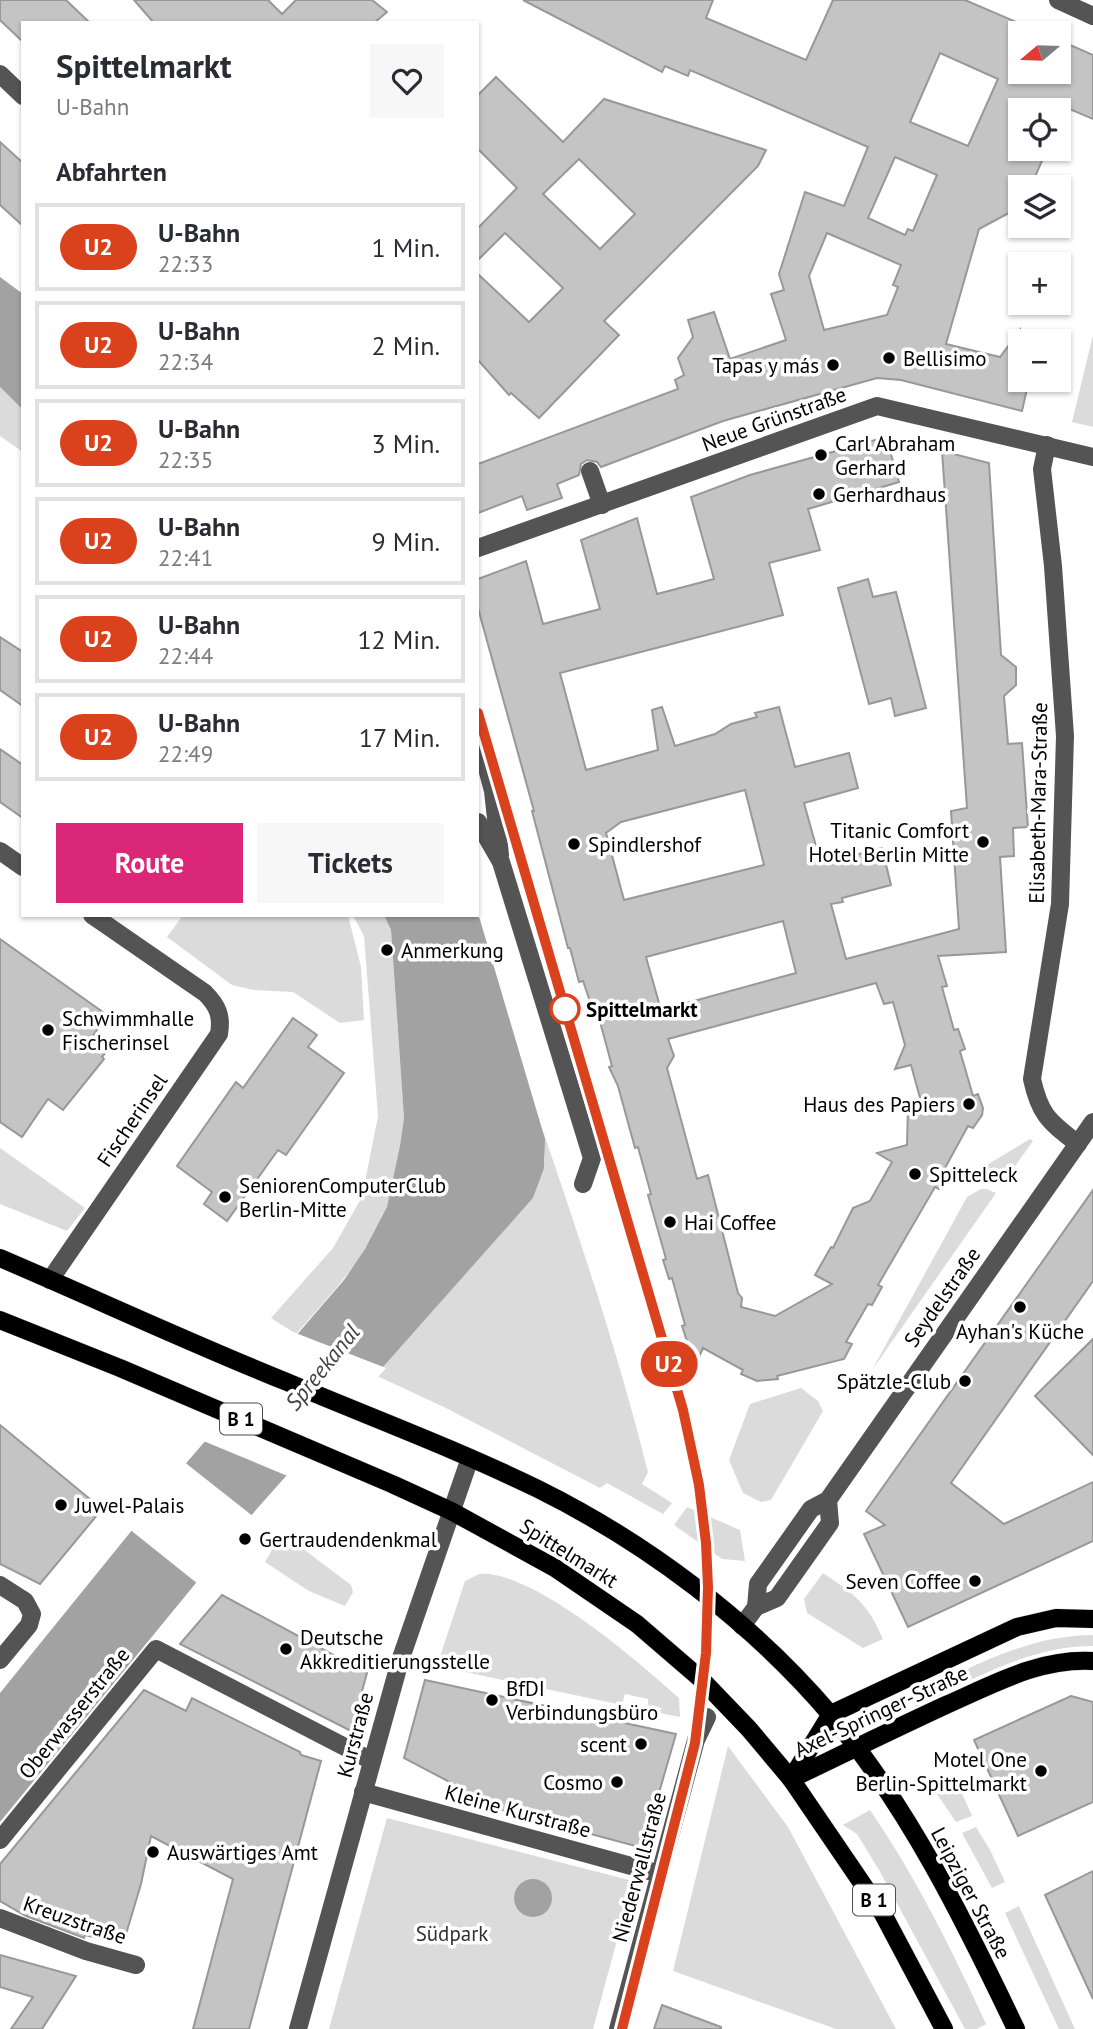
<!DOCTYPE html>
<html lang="de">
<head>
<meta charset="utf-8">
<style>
  :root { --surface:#fff; --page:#f7f7f7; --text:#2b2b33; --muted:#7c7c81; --line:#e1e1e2; --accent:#db2777 }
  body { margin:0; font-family:"PT Sans",sans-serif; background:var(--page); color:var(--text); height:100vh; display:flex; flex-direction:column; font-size:26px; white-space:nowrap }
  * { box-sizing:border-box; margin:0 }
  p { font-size:23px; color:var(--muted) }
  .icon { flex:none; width:38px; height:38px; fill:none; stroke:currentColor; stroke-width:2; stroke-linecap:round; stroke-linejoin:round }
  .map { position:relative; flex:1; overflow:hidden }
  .drawer { position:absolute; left:21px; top:21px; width:458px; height:896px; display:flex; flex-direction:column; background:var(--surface); border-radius:0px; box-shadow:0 2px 5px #0004 }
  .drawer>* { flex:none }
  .badge { padding:0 14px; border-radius:23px; font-size:24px; line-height:46px }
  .needle { width:46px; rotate:251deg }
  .tools { position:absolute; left:1008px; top:21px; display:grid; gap:14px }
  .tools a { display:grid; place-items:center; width:63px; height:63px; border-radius:0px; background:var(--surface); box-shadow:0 2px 5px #0004; font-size:35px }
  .map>.badge { position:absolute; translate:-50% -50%; box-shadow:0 0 0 4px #fff }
  h2 { padding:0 35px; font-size:26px; line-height:63px }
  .round { display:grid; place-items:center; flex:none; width:74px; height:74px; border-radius:0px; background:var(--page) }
  .overview { display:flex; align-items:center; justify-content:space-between; height:119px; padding:0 35px }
  h1 { font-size:33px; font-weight:600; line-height:52px }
  .button { display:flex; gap:14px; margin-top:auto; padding:14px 35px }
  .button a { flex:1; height:80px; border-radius:0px; background:var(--accent); color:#fff; font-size:28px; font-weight:600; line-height:80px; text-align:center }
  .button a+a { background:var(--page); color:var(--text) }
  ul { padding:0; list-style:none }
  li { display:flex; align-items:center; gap:21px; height:88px; margin:0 14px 10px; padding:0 21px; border:4px solid var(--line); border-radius:0px }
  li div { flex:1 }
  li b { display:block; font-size:26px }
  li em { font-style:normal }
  li .badge { min-width:77px; font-weight:700; text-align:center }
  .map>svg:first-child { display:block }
  .green { fill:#dbdbdb }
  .water { fill:#a2a2a2 }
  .pier { fill:#fff }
  .building { fill:#c4c4c4; stroke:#989898; stroke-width:2; fill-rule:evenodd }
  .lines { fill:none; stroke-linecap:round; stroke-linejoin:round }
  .major-casing { stroke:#dbdbdb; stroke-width:19 }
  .minor { stroke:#545454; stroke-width:18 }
  .major { stroke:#000; stroke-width:18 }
  .line-casing { stroke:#fff; stroke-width:16 }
  .line { stroke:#da421e; stroke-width:10 }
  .poi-dot { fill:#000; stroke:#fff; stroke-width:2.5 }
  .stop-dot { fill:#fff; stroke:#da421e; stroke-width:3.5 }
  .labels { text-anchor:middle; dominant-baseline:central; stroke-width:7; stroke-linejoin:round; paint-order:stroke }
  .shield { fill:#fff; stroke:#4c4c4c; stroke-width:2 }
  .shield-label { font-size:19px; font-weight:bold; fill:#000 }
  .poi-label { font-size:21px; fill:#000; stroke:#fff; text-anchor:start }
  .street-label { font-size:21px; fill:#000; stroke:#fff }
  .stop-label { font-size:21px; font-weight:bold; fill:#000; stroke:#fff; text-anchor:start }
  .park-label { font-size:21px; fill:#323232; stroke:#fff }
  .water-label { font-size:23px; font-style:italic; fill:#434343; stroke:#fff }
</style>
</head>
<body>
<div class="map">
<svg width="1093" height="2029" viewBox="0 0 1093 2029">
  <rect width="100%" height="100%" fill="#fff"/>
  <!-- green -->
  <g class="green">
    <polygon points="1093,335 1093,427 1072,422"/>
    <polygon points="0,387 23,410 23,452 0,436"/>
    <polygon points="183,915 348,915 361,967 364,1020 340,1023 293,992 254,990 232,985 167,937"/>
    <path d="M353,915H384L391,930L404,1118C400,1145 397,1182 387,1208C368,1256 330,1295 296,1334L271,1318L333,1248L362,1197L378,1116L364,936Z"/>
    <path d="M542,1128C581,1242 619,1356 648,1472L642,1484L672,1503L663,1514L607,1483L600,1488L446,1408L375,1375L533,1198L545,1160Z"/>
    <polygon points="1030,1139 1033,1141 1003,1183 980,1169"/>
    <polygon points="0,1148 85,1208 67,1231 0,1204"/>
    <polygon points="981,1189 987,1189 996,1193 872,1370 967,1197"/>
    <polygon points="801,1388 818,1401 823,1411 771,1500 761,1502 743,1493 729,1460 750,1404"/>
    <polygon points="687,1507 740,1530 745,1561 722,1559 674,1525"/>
    <polygon points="282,1533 351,1585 353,1592 345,1606 309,1591 265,1562"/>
    <path d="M823,1573C855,1595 867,1602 883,1639L863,1648L807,1613L804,1599Z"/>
    <path d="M479,1574C532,1569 640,1663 679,1698L680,1717L660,1713L661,1708L648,1705V1699L625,1694L622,1705L437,1666L465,1581Z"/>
    <path d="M1093,1635V1646C1028,1646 973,1680 916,1707L908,1698C967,1669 1027,1635 1093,1635Z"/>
    <polygon points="728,1746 788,1827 896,2029 836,2029 673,1971"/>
    <polygon points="956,1780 972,1816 956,1822 935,1791"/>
    <path d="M870,1810C916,1877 952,1950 986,2024L977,2029H965L879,1870L857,1834L843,1825Z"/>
    <polygon points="387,1818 633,1881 593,2029 329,2029"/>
    <polygon points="976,1827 990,1850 1005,1882 992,1888 962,1833"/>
    <polygon points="1019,1906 1075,2029 1059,2029 1005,1913"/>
  </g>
  <!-- water -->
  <g class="water">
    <polygon points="0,277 23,294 23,410 0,387"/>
    <polygon points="478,913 545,1139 544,1168 533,1198 255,1511 0,1822 0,1693 188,1461 344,1280 365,1249 387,1207 400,1146 404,1118 391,930 384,915 478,915"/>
    <circle cx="533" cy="1898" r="19"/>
  </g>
  <!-- pier -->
  <g class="pier">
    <polygon points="293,1332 386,1368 290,1477 201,1440"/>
    <polygon points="183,1461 254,1517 198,1584 128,1528"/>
  </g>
  <!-- building -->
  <g class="building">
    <polygon points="0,0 66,0 90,23 23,23 23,42 0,20"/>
    <polygon points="134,0 268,0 282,14 296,0 372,0 387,12 374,23 154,23"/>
    <path d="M523,0H713L706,18L806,60L833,0H965L1042,33H1020V72H1059V40L1093,55V119L1065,107L1059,121V110H1020V149H1047L1032,184L1029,183L1027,187H1020L1018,208L979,229L946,344L1000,357L1020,330V380H1029L1022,411L901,380L877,378L723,421L601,467L597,462L587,460L581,464L579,475L557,484L562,498L527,510L522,496L478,513V464L678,389L675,380L684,375L678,358L693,337L688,320L714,312L730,359L786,340L771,294L784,290L779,274L805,192L844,206L868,147L690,70L688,76L665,66L662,72ZM940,53L998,79L968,146L910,122ZM895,157L937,175L913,231L908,229L905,235L868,218ZM827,233L901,265L893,285L898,287L887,315L824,330L809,276Z"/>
    <path d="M496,77L563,142L604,99L766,150L758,166L604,321L619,335L539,418L511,393L509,395L478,360V274L529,322L563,288L505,233L478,260V228L517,188L478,149V95ZM579,159L635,214L600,249L543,194Z"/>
    <polygon points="0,142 23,163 23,226 0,205"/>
    <path d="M886,437L899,482L808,509L820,550L769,563L783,615L560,673L586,770L658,750L652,710L662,707L675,746L715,734L731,724L757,717L755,713L779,707L795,767L849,753L858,788L804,803L821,864L882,848L891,885L842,898L843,902L831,904L846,959L959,929L951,811L967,808L942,451L989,463L1001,655L1016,667V685L1004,696L1008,744L1022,743L1028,827L1013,828L1014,856L1000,857L1006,952L938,956L947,986L942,987L954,1030L958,1029L965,1049L960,1051L973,1096L978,1094L983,1108L982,1115L973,1128L968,1126L945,1168L949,1170L939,1189L935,1187L878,1285L882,1287L872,1305L868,1304L846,1342L852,1344L844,1359L777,1376L778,1379L757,1381L741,1374L743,1370L703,1348L695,1366L682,1326L685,1325L672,1278L669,1279L663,1260L666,1259L648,1195L651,1194L638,1147L635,1148L618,1086L609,1067L612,1066L599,1018L596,1019L583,981L579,982L570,948H568L532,811H534L478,608V579L526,561L543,624L600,609L581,540L637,518L657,594L714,579L691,497L750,475ZM745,790L764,865L624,900L606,833L621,822ZM783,921L796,973L661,1010L646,957ZM876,983L884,1004L893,1002L905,1045L895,1069L911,1065L920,1098L908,1107L907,1145L877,1153L892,1162L870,1201L853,1208L833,1248L831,1247L815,1275L832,1284L775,1316L741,1307L742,1298L738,1293L708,1175L697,1179L667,1068L674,1056L668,1039Z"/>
    <polygon points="868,579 873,597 896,592 926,708 895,716 891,698 869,704 838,588"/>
    <polygon points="0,637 23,652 23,706 0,690"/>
    <polygon points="0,749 23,765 23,818 0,802"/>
    <polygon points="0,939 107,1015 91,1039 107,1051 102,1057 104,1059 63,1110 48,1099 22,1137 0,1122"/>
    <polygon points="293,1018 317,1035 308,1047 344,1073 286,1155 278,1150 227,1221 204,1204 212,1192 177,1166 236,1082 243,1088"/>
    <polygon points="1093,1190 1093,1281 951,1483 1004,1524 1093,1482 1093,1541 908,1627 864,1534 885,1525 866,1511"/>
    <polygon points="1093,1339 1093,1455 1035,1396"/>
    <polygon points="0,1425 96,1504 98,1514 40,1584 0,1564"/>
    <polygon points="222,1595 367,1673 351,1731 180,1644"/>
    <polygon points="425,1680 676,1734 643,1848 457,1798 461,1788 404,1758"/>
    <polygon points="144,1690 186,1711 192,1698 300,1752 301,1755 321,1761 249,2029 193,2029 233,1879 151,1836 141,1884 123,1944 85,1935 84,1938 26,1916 0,1901 0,1864"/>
    <polygon points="1071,1696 1093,1702 1093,1802 1018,1836 974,1740"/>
    <polygon points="1093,1871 1093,1999 1045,1895"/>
    <polygon points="0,1955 76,1976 42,2029 11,2029 33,1997 0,1987"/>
    <polygon points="662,2005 721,2027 721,2029 654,2029"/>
  </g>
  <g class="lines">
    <!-- major casing -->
    <g class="major-casing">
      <g id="major">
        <path d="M0,1258C96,1299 190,1343 287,1382C370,1417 456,1449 538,1489C647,1543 752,1622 831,1715C909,1808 964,1920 1016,2029"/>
        <polyline points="0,1320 120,1368 392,1484 451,1511 555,1568 637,1624 702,1680 749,1729 791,1779 883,1914 944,2029"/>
        <polyline points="791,1779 831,1714 1017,1627 1056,1618 1093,1619"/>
        <path d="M791,1779C843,1754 894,1729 946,1705C994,1684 1039,1658 1093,1661"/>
      </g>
    </g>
    <!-- minor -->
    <g class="minor">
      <polyline points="1058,0 1093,16"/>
      <polyline points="0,74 23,96"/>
      <path d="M1047,445L1042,469L1053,566L1065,736L1060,904L1032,1079C1040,1116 1050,1122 1078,1144"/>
      <polyline points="590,471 602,505"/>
      <polyline points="478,548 877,406 1093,457"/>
      <polyline points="478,735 493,791 500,855"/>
      <polyline points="478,822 501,862 592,1158 583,1184"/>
      <polyline points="0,851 23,867"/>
      <path d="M50,1280L219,1034C222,1016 218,1006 205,993L92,915"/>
      <polyline points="0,1585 25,1601 32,1614 29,1625 0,1660"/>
      <polyline points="756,1607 758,1584 811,1509 828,1500 1093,1122"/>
      <polyline points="742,1626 756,1607 777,1598 830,1523 828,1500"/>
      <polyline points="363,1792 660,1874"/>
      <polyline points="0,1840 156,1649 372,1761"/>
      <polyline points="0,1918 86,1951 136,1965"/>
      <polyline points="298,2029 400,1661 470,1458"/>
      <polyline points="618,2029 696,1740 707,1717"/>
    </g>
    <!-- major -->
    <use href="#major" class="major"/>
  </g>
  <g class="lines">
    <!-- line casing -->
    <g class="line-casing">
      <polyline id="line" points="478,713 683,1410 699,1485 706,1543 708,1587 706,1653 695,1743 622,2029"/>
    </g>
    <!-- line -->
    <use href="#line" class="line"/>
  </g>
  <!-- markers -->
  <g class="poi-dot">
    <circle cx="889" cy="358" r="7"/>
    <circle cx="833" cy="365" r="7"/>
    <circle cx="821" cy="455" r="7"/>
    <circle cx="819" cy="494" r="7"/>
    <circle cx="983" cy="842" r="7"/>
    <circle cx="574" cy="844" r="7"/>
    <circle cx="387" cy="950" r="7"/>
    <circle cx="48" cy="1030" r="7"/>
    <circle cx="969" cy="1104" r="7"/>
    <circle cx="915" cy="1174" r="7"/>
    <circle cx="225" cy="1197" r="7"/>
    <circle cx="670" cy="1222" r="7"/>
    <circle cx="1020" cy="1307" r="7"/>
    <circle cx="965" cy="1381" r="7"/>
    <circle cx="61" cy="1505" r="7"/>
    <circle cx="245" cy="1539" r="7"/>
    <circle cx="975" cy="1581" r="7"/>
    <circle cx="286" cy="1649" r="7"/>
    <circle cx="492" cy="1700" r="7"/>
    <circle cx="641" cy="1744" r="7"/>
    <circle cx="1041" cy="1771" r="7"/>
    <circle cx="617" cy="1782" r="7"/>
    <circle cx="153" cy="1852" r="7"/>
  </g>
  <circle class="stop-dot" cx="565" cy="1009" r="14"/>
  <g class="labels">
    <!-- shield labels -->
    <g class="shield">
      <rect x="220" y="1403.5" width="42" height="31" rx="5"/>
      <rect x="853" y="1884.5" width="42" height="31" rx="5"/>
    </g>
    <g class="shield-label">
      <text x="241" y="1419">B 1</text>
      <text x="874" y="1900">B 1</text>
    </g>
    <!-- poi labels -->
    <g class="poi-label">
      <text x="903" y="358">Bellisimo</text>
      <text x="819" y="365" text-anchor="end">Tapas y más</text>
      <text x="835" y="443">Carl Abraham<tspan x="835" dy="24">Gerhard</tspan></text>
      <text x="833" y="494">Gerhardhaus</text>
      <text x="969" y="830" text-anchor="end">Titanic Comfort<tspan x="969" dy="24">Hotel Berlin Mitte</tspan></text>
      <text x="588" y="844">Spindlershof</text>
      <text x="401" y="950">Anmerkung</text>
      <text x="62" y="1018">Schwimmhalle<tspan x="62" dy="24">Fischerinsel</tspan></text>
      <text x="955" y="1104" text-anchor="end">Haus des Papiers</text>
      <text x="929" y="1174">Spitteleck</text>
      <text x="239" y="1185">SeniorenComputerClub<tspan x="239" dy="24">Berlin-Mitte</tspan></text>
      <text x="684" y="1222">Hai Coffee</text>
      <text x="1020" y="1331" text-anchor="middle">Ayhan's Küche</text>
      <text x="951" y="1381" text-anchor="end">Spätzle-Club</text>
      <text x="75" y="1505">Juwel-Palais</text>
      <text x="259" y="1539">Gertraudendenkmal</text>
      <text x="961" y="1581" text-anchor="end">Seven Coffee</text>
      <text x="300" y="1637">Deutsche<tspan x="300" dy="24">Akkreditierungsstelle</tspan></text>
      <text x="506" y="1688">BfDI<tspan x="506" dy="24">Verbindungsbüro</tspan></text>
      <text x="627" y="1744" text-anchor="end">scent</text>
      <text x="1027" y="1759" text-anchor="end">Motel One<tspan x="1027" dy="24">Berlin-Spittelmarkt</tspan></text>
      <text x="603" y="1782" text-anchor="end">Cosmo</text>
      <text x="167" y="1852">Auswärtiges Amt</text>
    </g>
    <!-- street labels -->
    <g class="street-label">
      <text transform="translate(774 419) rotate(-20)">Neue Grünstraße</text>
      <text transform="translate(1038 803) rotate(-89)">Elisabeth-Mara-Straße</text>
      <text transform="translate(132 1120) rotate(-56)">Fischerinsel</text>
      <text transform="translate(942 1297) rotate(-55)">Seydelstraße</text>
      <text transform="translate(569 1553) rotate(32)">Spittelmarkt</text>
      <text transform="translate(881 1711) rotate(-25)">Axel-Springer-Straße</text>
      <text transform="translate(74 1713) rotate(-51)">Oberwasserstraße</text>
      <text transform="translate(355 1735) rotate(-75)">Kurstraße</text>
      <text transform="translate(518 1811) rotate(15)">Kleine Kurstraße</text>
      <text transform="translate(639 1867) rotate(-75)">Niederwallstraße</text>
      <text transform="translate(971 1893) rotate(62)">Leipziger Straße</text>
      <text transform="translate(75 1920) rotate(19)">Kreuzstraße</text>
    </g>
    <!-- stop labels -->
    <g class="stop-label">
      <text x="586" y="1009">Spittelmarkt</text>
    </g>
    <!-- park labels -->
    <g class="park-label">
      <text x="452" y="1933">Südpark</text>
    </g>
    <!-- water labels -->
    <g class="water-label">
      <text transform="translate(322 1367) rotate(-51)">Spreekanal</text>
    </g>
  </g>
</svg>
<div class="tools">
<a><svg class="needle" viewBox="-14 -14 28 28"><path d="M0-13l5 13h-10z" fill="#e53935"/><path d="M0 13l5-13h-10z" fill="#7c7c81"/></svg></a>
<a><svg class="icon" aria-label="locate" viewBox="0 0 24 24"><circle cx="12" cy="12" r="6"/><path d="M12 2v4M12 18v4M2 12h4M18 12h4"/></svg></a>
<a><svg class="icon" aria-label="layers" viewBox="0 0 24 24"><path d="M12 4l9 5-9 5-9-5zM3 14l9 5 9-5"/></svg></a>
<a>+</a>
<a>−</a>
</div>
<b class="badge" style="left:669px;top:1364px;background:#da421e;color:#fff">U2</b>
<section class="drawer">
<div class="overview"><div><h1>Spittelmarkt</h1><p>U-Bahn</p></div><a class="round"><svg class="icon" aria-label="heart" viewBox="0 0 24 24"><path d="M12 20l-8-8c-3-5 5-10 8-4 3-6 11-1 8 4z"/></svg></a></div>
<h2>Abfahrten</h2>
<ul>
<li><span class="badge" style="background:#da421e;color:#fff">U2</span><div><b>U-Bahn</b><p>22:33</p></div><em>1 Min.</em></li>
<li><span class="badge" style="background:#da421e;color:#fff">U2</span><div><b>U-Bahn</b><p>22:34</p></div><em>2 Min.</em></li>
<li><span class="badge" style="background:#da421e;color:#fff">U2</span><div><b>U-Bahn</b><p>22:35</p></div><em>3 Min.</em></li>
<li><span class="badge" style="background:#da421e;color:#fff">U2</span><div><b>U-Bahn</b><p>22:41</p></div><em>9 Min.</em></li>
<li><span class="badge" style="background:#da421e;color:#fff">U2</span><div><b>U-Bahn</b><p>22:44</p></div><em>12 Min.</em></li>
<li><span class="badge" style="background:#da421e;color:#fff">U2</span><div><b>U-Bahn</b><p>22:49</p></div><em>17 Min.</em></li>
</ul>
<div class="button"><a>Route</a><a>Tickets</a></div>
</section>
</div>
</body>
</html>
